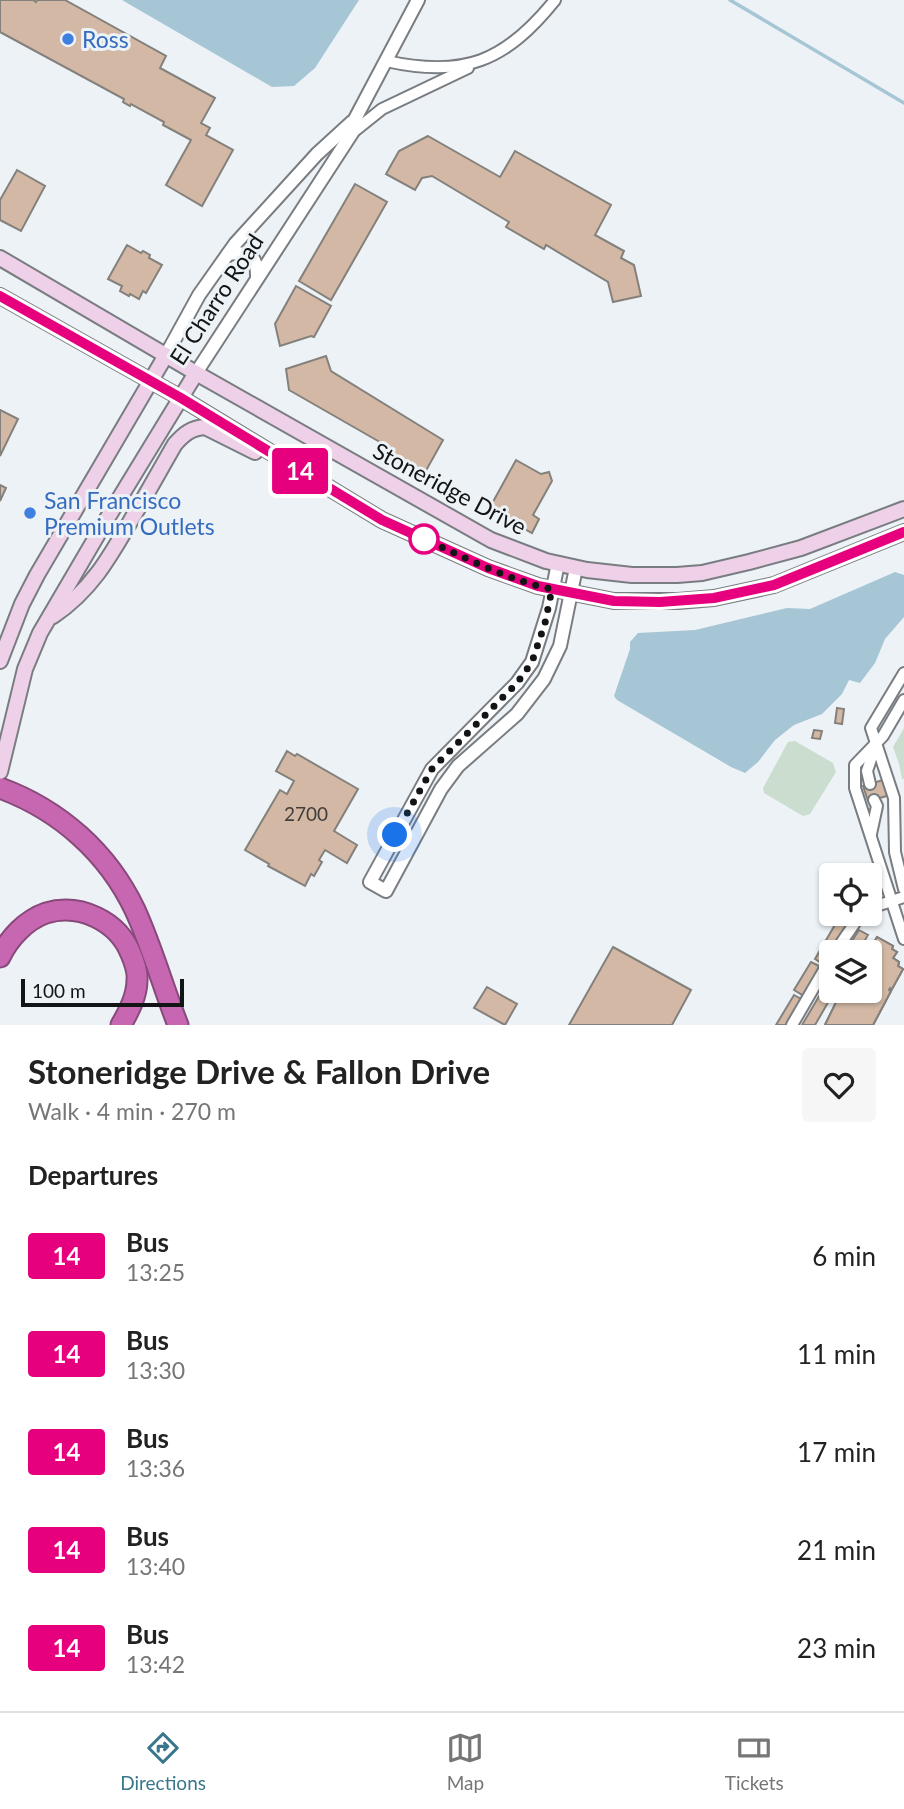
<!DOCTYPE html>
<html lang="en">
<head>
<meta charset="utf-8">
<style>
  :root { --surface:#fff; --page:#f6f6f6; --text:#222; --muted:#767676; --line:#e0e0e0; --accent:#3a778d }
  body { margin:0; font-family:Lato,sans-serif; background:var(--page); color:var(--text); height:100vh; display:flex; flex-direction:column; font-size:26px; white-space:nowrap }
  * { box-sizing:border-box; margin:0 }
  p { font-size:23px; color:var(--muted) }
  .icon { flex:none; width:38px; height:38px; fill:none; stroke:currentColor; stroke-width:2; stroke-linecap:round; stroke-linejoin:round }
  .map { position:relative; height:1025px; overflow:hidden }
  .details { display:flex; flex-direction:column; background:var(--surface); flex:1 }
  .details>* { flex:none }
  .badge { padding:0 14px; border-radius:5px; font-size:24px; line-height:46px }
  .buttons { position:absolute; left:819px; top:863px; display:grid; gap:14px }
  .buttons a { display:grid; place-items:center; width:63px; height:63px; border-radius:7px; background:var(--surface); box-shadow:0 2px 5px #0004; font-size:35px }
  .scale { position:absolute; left:21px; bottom:18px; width:163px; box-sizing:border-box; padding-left:7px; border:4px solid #121415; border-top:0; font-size:19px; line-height:24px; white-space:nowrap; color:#121415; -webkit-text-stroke:5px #edf2f6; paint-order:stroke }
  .you { position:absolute; width:35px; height:35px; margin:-18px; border:5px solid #fff; border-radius:50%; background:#1a73e8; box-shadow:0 0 0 10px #1a73e833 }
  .map>.badge { position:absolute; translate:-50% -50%; box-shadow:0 0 0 4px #fff }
  h2 { padding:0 28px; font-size:26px; line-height:63px }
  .round { display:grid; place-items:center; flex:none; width:74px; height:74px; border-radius:7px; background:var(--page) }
  .head { display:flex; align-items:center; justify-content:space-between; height:119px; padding:0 28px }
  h1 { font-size:33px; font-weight:700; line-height:52px }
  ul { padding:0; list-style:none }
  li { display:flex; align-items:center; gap:21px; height:98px; padding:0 28px }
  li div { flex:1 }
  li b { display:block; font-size:26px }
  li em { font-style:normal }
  li .badge { min-width:77px; font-weight:700; text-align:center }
  .tabs { display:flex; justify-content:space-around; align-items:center; height:98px; border-top:2px solid var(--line); background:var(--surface); font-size:19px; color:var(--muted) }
  .tabs a { display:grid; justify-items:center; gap:4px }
  .tabs .active { color:var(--accent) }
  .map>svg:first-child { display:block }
  .green { fill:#caddcf }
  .water { fill:#a6c6d5 }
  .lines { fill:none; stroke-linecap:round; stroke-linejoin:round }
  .stream { stroke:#a6c6d5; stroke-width:3.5 }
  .building { fill:#d3b9a5; stroke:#84807c; stroke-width:2 }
  .minor-casing { stroke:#797d81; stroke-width:14 }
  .tertiary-casing { stroke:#797d81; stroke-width:16 }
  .secondary-casing { stroke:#797d81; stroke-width:18 }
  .motorway-casing { stroke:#884a7b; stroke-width:23 }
  .minor { stroke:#fff; stroke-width:10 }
  .tertiary { stroke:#fff; stroke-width:12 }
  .secondary { stroke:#eed1e8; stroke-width:14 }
  .motorway { stroke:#c767b2; stroke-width:19 }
  .line-casing { stroke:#fff; stroke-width:16 }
  .line { stroke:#e6007e; stroke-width:10 }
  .walk { stroke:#121415; stroke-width:7; stroke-dasharray:0 12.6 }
  .shop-dot { fill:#3f7fe0; stroke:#edf2f6; stroke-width:2.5 }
  .stop-dot { fill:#fff; stroke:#e6007e; stroke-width:3.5 }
  .labels { text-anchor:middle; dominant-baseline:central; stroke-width:6; stroke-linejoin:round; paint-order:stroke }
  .number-label { font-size:19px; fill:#423d39 }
  .shop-label { font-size:23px; fill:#366cbe; stroke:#edf2f6; text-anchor:start }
  .street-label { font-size:23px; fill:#121415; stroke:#edf2f6 }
</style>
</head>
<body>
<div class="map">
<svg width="904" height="1025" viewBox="0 0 904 1025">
  <rect width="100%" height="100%" fill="#edf2f6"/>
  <!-- green -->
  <g class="green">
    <polygon points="904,728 904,779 902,779 899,764 893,747"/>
    <polygon points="795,741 833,763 836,772 810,814 803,816 764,793 763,788 788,742"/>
  </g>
  <!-- water -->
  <g class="water">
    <polygon points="122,0 359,0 315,68 294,86 272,87"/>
    <polygon points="895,572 904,575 904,617 885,639 875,663 860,683 849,680 842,694 822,714 794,725 775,740 758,762 745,773 731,767 617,700 614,696 630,649 630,642 638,633 695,630 787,608 810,609"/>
  </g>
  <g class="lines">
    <!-- stream -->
    <polyline class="stream" points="730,0 904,103"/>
  </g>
  <!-- building -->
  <g class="building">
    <polygon points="0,0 33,0 36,2 37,0 65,0 166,56 160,68 215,98 201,123 210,128 206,135 233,150 202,206 166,185 191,140 163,125 164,122 131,104 130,106 123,102 124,99 0,32"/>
    <polygon points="428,136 500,177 515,151 611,205 595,235 624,251 621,258 634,265 641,296 613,302 608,282 546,245 544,249 506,227 509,222 432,176 422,178 415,190 386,174 399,151"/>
    <polygon points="17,170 45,186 21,231 0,220 0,200"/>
    <polygon points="355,184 387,202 331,300 299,281"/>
    <polygon points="127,245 141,253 143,251 150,255 149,258 162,265 146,293 143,291 139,299 130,294 129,296 120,291 122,286 108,279"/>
    <polygon points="296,286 331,306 314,337 311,336 280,346 275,324"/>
    <polygon points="326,356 331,371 443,440 423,476 388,456 392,449 289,390 286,369"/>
    <polygon points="0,410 18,419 0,456"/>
    <polygon points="516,460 541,474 549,472 552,481 533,515 539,519 532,533 489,509"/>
    <polygon points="0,485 6,488 0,501"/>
    <polygon points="837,708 844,709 842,724 835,723"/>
    <polygon points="814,730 822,731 820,739 812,738"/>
    <polygon points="287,751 295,756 297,754 358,789 334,831 357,845 347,863 325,850 319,860 322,862 314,876 311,874 305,886 268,866 269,864 245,850 280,790 287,794 294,781 276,771"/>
    <polygon points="883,780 887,796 868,801 863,786"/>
    <polygon points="839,918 848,924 823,964 815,959"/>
    <polygon points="859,930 868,935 858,952 845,952"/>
    <polygon points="877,937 893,946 892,949 897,952 893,958 899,962 898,966 903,969 892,989 890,988 889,990 891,991 873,1025 825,1025 842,990 847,992 848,990 870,990 869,952"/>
    <polygon points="877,937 893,946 892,949 897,952 893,958 899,962 898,966 903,969 892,989 890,988 889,990 891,991 873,1025 825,1025 842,990 847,992 848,990 870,990 869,952"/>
    <polygon points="877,937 893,946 892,949 897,952 893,958 899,962 898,966 903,969 892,989 890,988 889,990 891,991 873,1025 825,1025 842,990 847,992 848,990 870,990 869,952"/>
    <polygon points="613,947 691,990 672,1025 569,1025"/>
    <polygon points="811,962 821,967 804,996 794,990"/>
    <polygon points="487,987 517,1004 505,1025 474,1008"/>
    <polygon points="821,993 830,999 815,1025 802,1025"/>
    <polygon points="794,995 803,1000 789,1025 776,1025"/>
  </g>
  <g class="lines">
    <!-- minor casing -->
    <g class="minor-casing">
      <g id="minor">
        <path d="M386,61C464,78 505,62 555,0"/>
        <polyline points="352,133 382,109 468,68"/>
        <polyline points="904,673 871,728 894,798 895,852 904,889"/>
        <polyline points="904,700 883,736 855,765 855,788 904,939"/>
        <polyline points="870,784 867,771 875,747"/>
        <polyline points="871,834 877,806 874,800"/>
        <polyline points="870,908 904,897"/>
        <polyline points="835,952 861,914"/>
        <polyline points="792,1025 831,958"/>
      </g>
    </g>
    <!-- tertiary casing -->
    <g class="tertiary-casing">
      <g id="tertiary">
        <path d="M228,254C248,251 257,254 257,276"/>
        <polyline points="166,355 199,295 235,244 317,154 352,122"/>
        <polyline points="196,373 352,133 355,119 418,0"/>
        <polyline points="558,563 549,608 532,662 517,683 432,769 370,882 386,891 441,789 458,766 517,714 544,679 560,646 576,568"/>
      </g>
    </g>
    <!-- secondary casing -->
    <g class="secondary-casing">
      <g id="secondary">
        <polyline points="0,258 196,373 491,540 546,561 587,570 632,575 677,575 702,573 749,562 801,548 904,509"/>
        <polyline points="0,296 181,398 382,520 488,568 538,586 614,601 678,601 714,598 774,585 904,532"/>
        <path d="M53,616C92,590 111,555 134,515C148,492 161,468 175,444C184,434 191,428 205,427L255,452"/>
        <polyline points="0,661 22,604 37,575 166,355"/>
        <polyline points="0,772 25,669 40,633 105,522 196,373"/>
      </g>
    </g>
    <!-- motorway casing -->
    <g class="motorway-casing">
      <g id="motorway">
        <path d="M0,788C60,810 108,853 135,910C152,947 163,987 178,1025"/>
        <path d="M0,957C9,938 26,920 46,913C80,903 118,921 131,954C134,961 138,971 137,980C137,996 129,1011 121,1025"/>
      </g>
    </g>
    <!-- minor -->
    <use href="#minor" class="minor"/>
    <!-- tertiary -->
    <use href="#tertiary" class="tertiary"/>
    <!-- secondary -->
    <use href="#secondary" class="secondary"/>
    <!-- motorway -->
    <use href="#motorway" class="motorway"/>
  </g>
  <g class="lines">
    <!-- line casing -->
    <g class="line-casing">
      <polyline id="line" points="0,296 181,398 382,520 488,568 538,586 614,601 660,602 714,598 774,585 904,532"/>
    </g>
    <!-- line -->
    <use href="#line" class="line"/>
    <!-- walk -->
    <path class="walk" d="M395,835L432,769L517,683L532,662L545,623L552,589C507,580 466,558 424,539"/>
  </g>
  <!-- markers -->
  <g class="shop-dot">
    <circle cx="68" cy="39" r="7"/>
    <circle cx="30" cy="513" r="7"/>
  </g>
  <circle class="stop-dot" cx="424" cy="539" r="14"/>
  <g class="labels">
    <!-- number labels -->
    <g class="number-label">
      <text x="306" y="813">2700</text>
    </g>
    <!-- shop labels -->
    <g class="shop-label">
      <text x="82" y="39">Ross</text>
      <text x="44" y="500">San Francisco<tspan x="44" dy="26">Premium Outlets</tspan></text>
    </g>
    <!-- street labels -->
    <g class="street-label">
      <text transform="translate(216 299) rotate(-57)">El Charro Road</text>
      <text transform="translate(450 488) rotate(28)">Stoneridge Drive</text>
    </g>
  </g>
</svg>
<div class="buttons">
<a><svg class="icon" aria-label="locate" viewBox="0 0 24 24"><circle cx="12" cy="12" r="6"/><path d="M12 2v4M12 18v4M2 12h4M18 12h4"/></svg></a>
<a><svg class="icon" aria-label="layers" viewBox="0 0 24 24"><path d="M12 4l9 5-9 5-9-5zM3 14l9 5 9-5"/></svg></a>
</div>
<div class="scale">100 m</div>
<div class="you" style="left:395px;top:835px"></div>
<b class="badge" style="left:300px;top:471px;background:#e6007e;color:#fff">14</b>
</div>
<section class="details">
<div class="head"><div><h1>Stoneridge Drive &amp; Fallon Drive</h1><p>Walk · 4 min · 270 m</p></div><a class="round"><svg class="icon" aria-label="heart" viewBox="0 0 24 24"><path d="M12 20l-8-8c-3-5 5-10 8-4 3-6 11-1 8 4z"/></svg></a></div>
<h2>Departures</h2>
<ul>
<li><span class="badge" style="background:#e6007e;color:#fff">14</span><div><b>Bus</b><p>13:25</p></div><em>6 min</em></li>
<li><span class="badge" style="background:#e6007e;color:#fff">14</span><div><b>Bus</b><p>13:30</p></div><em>11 min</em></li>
<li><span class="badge" style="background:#e6007e;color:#fff">14</span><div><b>Bus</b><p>13:36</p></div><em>17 min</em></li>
<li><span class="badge" style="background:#e6007e;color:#fff">14</span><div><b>Bus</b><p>13:40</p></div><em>21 min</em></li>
<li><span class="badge" style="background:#e6007e;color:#fff">14</span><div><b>Bus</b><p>13:42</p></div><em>23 min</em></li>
</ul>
</section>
<nav class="tabs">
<a class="active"><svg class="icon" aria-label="directions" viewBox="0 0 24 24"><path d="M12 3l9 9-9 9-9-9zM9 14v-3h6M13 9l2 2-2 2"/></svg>Directions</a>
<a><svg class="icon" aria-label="map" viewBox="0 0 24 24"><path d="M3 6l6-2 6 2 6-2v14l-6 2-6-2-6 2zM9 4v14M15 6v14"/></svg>Map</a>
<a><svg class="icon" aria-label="tickets" viewBox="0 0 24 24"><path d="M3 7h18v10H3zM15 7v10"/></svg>Tickets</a>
</nav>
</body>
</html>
